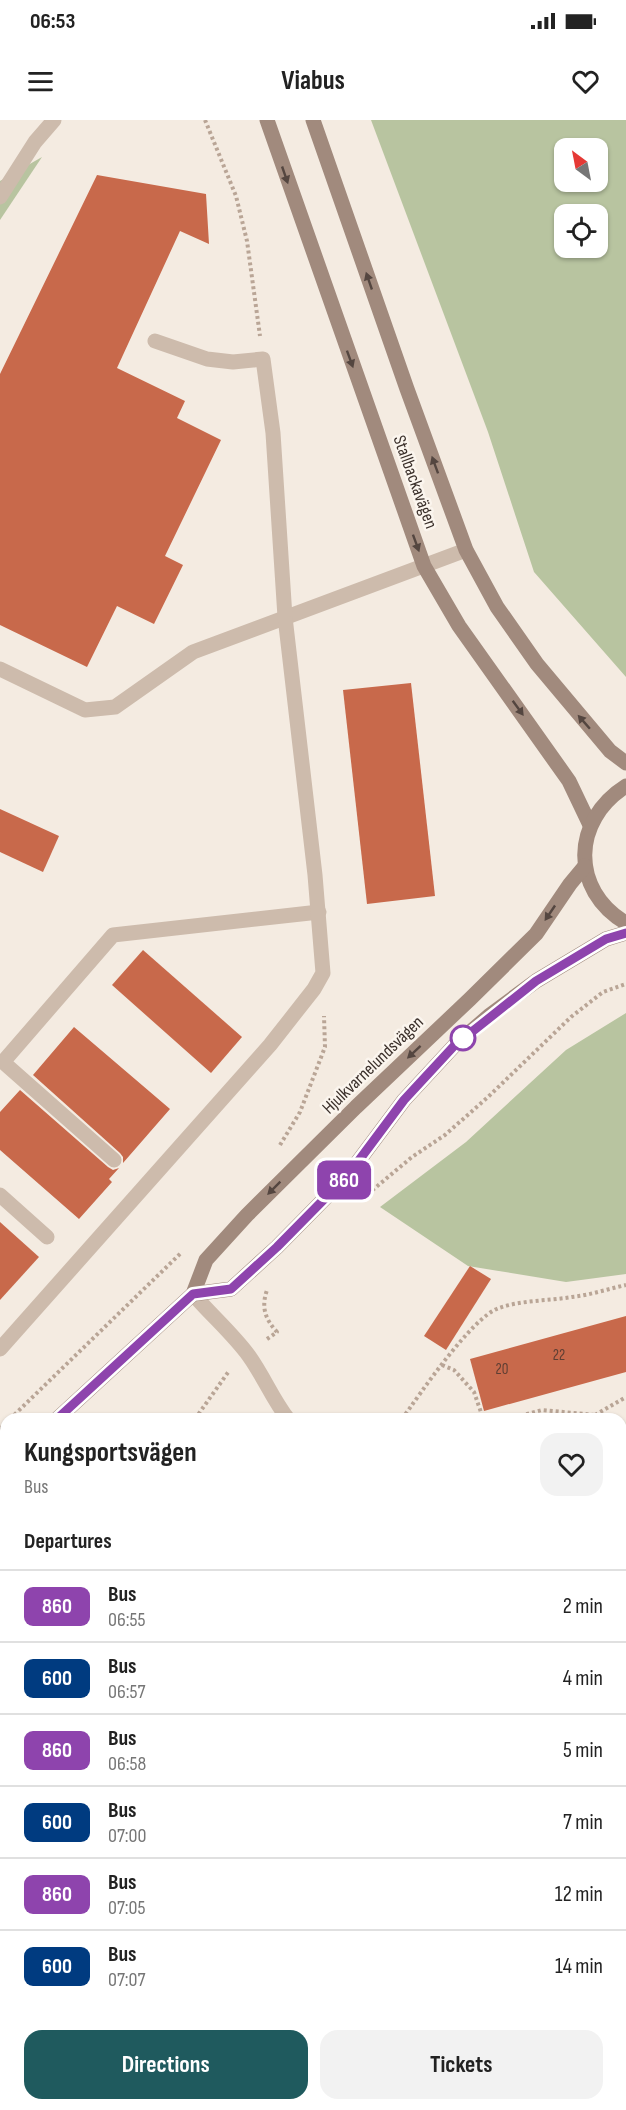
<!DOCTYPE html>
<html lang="en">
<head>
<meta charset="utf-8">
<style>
  :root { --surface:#fff; --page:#f2f2f2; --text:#222; --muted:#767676; --line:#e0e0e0; --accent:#1f5a5e }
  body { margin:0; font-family:"Sofia Sans Condensed",sans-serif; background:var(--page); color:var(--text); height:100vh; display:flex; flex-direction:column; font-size:22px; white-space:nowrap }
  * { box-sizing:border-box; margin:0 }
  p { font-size:20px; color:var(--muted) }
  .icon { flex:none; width:33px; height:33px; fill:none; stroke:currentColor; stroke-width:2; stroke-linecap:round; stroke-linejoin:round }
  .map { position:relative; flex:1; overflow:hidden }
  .drawer { position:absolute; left:0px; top:1293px; width:627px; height:698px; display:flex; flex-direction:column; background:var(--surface); border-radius:18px 18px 0 0; box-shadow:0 2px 4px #0004 }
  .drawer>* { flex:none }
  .badge { padding:0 12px; border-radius:9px; font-size:21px; line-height:39px }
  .needle { width:39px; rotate:328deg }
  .tools { position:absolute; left:554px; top:18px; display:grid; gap:12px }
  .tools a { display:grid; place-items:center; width:54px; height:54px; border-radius:12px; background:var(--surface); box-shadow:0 2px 4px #0004; font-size:30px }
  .map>.badge { position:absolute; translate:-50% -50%; box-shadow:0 0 0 3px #fff }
  h2 { padding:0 24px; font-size:22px; line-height:54px }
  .round { display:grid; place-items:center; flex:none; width:63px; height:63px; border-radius:18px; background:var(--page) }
  .headline { display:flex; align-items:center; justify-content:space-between; height:102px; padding:0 24px }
  h1 { font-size:28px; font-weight:700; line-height:45px }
  .primary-button { display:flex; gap:12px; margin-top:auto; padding:12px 24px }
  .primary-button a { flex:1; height:69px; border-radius:18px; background:var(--accent); color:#fff; font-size:24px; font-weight:700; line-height:69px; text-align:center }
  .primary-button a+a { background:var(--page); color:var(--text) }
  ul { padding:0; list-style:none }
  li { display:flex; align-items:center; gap:18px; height:72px; padding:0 24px; border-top:2px solid var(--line) }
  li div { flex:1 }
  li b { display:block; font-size:22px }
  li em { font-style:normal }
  li .badge { min-width:66px; font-weight:700; text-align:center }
  .status { display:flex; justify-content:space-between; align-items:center; height:42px; padding:0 30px; background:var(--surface); direction:ltr }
  .status svg { height:16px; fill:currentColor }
  header { display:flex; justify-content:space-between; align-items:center; height:78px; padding:0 24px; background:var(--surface); font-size:27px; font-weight:700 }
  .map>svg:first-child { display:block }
  .green { fill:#b8c4a0; fill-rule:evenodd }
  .building { fill:#c8694b }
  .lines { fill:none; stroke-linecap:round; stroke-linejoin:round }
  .path { stroke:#b9a596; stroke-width:4; stroke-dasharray:3 3; stroke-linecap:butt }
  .lane { stroke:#cdbbac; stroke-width:15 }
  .street { stroke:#cdbbac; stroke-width:15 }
  .secondary { stroke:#a18a7d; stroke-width:15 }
  .oneway { fill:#544640 }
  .line-casing { stroke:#fff; stroke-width:14 }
  .line { stroke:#8e44ad; stroke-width:9 }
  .stop-dot { fill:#fff; stroke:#8e44ad; stroke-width:3 }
  .labels { text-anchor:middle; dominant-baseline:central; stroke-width:5; stroke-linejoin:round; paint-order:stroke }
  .number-label { font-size:15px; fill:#5e3e33 }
  .street-label { font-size:18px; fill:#3b302b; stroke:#fbf5ee }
</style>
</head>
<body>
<div class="status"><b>06:53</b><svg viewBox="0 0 49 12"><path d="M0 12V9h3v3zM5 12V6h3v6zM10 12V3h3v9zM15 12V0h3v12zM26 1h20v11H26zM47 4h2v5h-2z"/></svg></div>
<header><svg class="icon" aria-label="menu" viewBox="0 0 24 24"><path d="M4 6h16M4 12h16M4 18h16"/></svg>Viabus<svg class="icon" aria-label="heart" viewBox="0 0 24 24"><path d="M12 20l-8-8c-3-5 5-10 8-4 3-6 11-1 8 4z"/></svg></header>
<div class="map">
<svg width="626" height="1990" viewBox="0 0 626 1990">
  <rect width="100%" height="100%" fill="#f4ebe1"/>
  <!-- green -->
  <g class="green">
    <path d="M371,0H626V557L534,452L488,312ZM597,28V62H564V28ZM597,94V128H564V94Z"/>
    <polygon points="42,37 0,100 0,61"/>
    <polygon points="626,893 626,1154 566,1162 468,1146 380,1087 466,1022 566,930"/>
  </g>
  <!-- building -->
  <g class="building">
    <polygon points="97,55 206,74 209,124 180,111 117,248 185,281 177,298 221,320 165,436 183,445 154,504 117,486 87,547 0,505 0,254"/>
    <polygon points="411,563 435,776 367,784 343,570"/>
    <polygon points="0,689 59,716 43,752 0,732"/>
    <polygon points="143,830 242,917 211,953 112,865"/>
    <polygon points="74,907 170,989 123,1043 123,1037 120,1033 33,955"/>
    <polygon points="20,970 108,1047 113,1050 119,1048 109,1059 112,1062 79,1099 0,1030 0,992"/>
    <polygon points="0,1102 39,1137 0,1180"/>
    <polygon points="470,1146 491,1159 446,1230 424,1216"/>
    <polygon points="626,1196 626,1252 484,1291 470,1239"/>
  </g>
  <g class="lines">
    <!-- path -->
    <g class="path">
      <polyline points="205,0 236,76 247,121 260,216"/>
      <polyline points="280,1025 300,992 325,927 324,896"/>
      <polyline points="363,1078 412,1037 445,1015 488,977 571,897 603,872 626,864"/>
      <path d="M267,1219L277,1212C265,1199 261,1187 267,1170"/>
      <polyline points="442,1245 454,1250 474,1272 483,1298 512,1298 542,1290 595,1295 595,1299"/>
      <polyline points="595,1295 626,1277"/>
      <polyline points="10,1299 182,1132"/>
      <polyline points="195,1299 229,1251"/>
      <path d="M402,1299C420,1274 472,1197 499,1188C522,1180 548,1181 572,1177C590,1175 608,1169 626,1165"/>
      <polyline points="0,1309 6,1303"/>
      <polyline points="0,1530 6,1523"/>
    </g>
    <!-- lane -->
    <g class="lane">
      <polyline points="0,549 85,590 115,587 193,532 466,430"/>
      <polyline points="114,1040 3,942 113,815 319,792"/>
      <polyline points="0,1075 47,1117"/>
      <polyline points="0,1229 270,925 314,869 323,853 315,755 285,497 273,313 263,239 233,242 207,239 155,221"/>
    </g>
    <!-- street -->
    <g class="street">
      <polyline points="0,77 35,22 54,0"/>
      <path d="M193,1174C211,1195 233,1214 249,1236C264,1257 273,1280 288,1299"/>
      <polyline points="621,1469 626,1472"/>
      <polyline points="0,1588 6,1581"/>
      <polyline points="621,1625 626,1619"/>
      <polyline points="621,1938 626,1941"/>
      <polyline points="323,1990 327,1984"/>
    </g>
    <!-- secondary -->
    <g class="secondary">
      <polyline points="267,0 424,446 459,506 569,661 590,705"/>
      <polyline points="313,0 407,269 466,430 497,487 537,544 610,631 626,643"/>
      <path d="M626,666C572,700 570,770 626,803"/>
      <polyline points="193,1174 231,1169 277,1127 348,1055 404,980 454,926 490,895 536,861 606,819 626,813"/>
      <polyline points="57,1299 193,1174 206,1140 247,1095 356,987 470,879 536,814 570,764 585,746"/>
      <polyline points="0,1351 6,1346"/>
    </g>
  </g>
  <!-- one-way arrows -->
  <defs><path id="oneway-solid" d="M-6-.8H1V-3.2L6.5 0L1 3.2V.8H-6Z" transform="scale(1.5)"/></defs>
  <g class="oneway">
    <use href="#oneway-solid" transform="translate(285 55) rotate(71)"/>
    <use href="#oneway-solid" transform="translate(369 161) rotate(-109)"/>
    <use href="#oneway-solid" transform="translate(350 239) rotate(70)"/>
    <use href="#oneway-solid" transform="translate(435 345) rotate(-110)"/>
    <use href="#oneway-solid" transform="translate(416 423) rotate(70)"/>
    <use href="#oneway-solid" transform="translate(518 588) rotate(54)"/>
    <use href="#oneway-solid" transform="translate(584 602) rotate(-131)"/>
    <use href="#oneway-solid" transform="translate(550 793) rotate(124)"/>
    <use href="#oneway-solid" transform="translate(414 932) rotate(137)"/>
    <use href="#oneway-solid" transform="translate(274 1068) rotate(135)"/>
  </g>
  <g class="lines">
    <!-- line casing -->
    <g class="line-casing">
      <polyline id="line" points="57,1299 193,1174 231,1169 277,1127 348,1055 404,980 454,926 536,861 606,819 626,813"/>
    </g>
    <!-- line -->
    <use href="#line" class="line"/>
  </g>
  <!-- markers -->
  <circle class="stop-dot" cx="463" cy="918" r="12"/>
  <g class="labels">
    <!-- number labels -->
    <g class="number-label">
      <text x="559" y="1235">22</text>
      <text x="502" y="1249">20</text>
    </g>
    <!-- street labels -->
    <g class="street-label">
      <text transform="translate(415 362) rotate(70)">Stallbackavägen</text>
      <text transform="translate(373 945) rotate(-44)">Hjulkvarnelundsvägen</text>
    </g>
  </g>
</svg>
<div class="tools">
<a><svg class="needle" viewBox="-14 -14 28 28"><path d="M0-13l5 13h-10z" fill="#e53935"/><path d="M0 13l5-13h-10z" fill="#767676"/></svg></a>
<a><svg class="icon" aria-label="locate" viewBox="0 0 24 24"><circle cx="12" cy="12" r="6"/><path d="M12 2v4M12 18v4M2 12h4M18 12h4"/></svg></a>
</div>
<b class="badge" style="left:344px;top:1060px;background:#8e44ad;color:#fff">860</b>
<section class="drawer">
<div class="headline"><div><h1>Kungsportsvägen</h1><p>Bus</p></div><a class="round"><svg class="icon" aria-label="heart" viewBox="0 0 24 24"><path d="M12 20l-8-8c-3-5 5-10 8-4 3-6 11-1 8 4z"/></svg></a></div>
<h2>Departures</h2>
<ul>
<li><span class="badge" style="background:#8e44ad;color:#fff">860</span><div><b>Bus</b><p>06:55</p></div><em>2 min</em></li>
<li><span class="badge" style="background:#003b80;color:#fff">600</span><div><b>Bus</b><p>06:57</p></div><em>4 min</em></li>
<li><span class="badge" style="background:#8e44ad;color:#fff">860</span><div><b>Bus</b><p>06:58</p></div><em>5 min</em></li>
<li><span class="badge" style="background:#003b80;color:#fff">600</span><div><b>Bus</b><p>07:00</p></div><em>7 min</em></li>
<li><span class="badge" style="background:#8e44ad;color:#fff">860</span><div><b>Bus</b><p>07:05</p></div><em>12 min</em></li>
<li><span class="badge" style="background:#003b80;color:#fff">600</span><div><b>Bus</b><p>07:07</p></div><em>14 min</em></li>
</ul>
<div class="primary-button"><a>Directions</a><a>Tickets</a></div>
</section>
</div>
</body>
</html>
